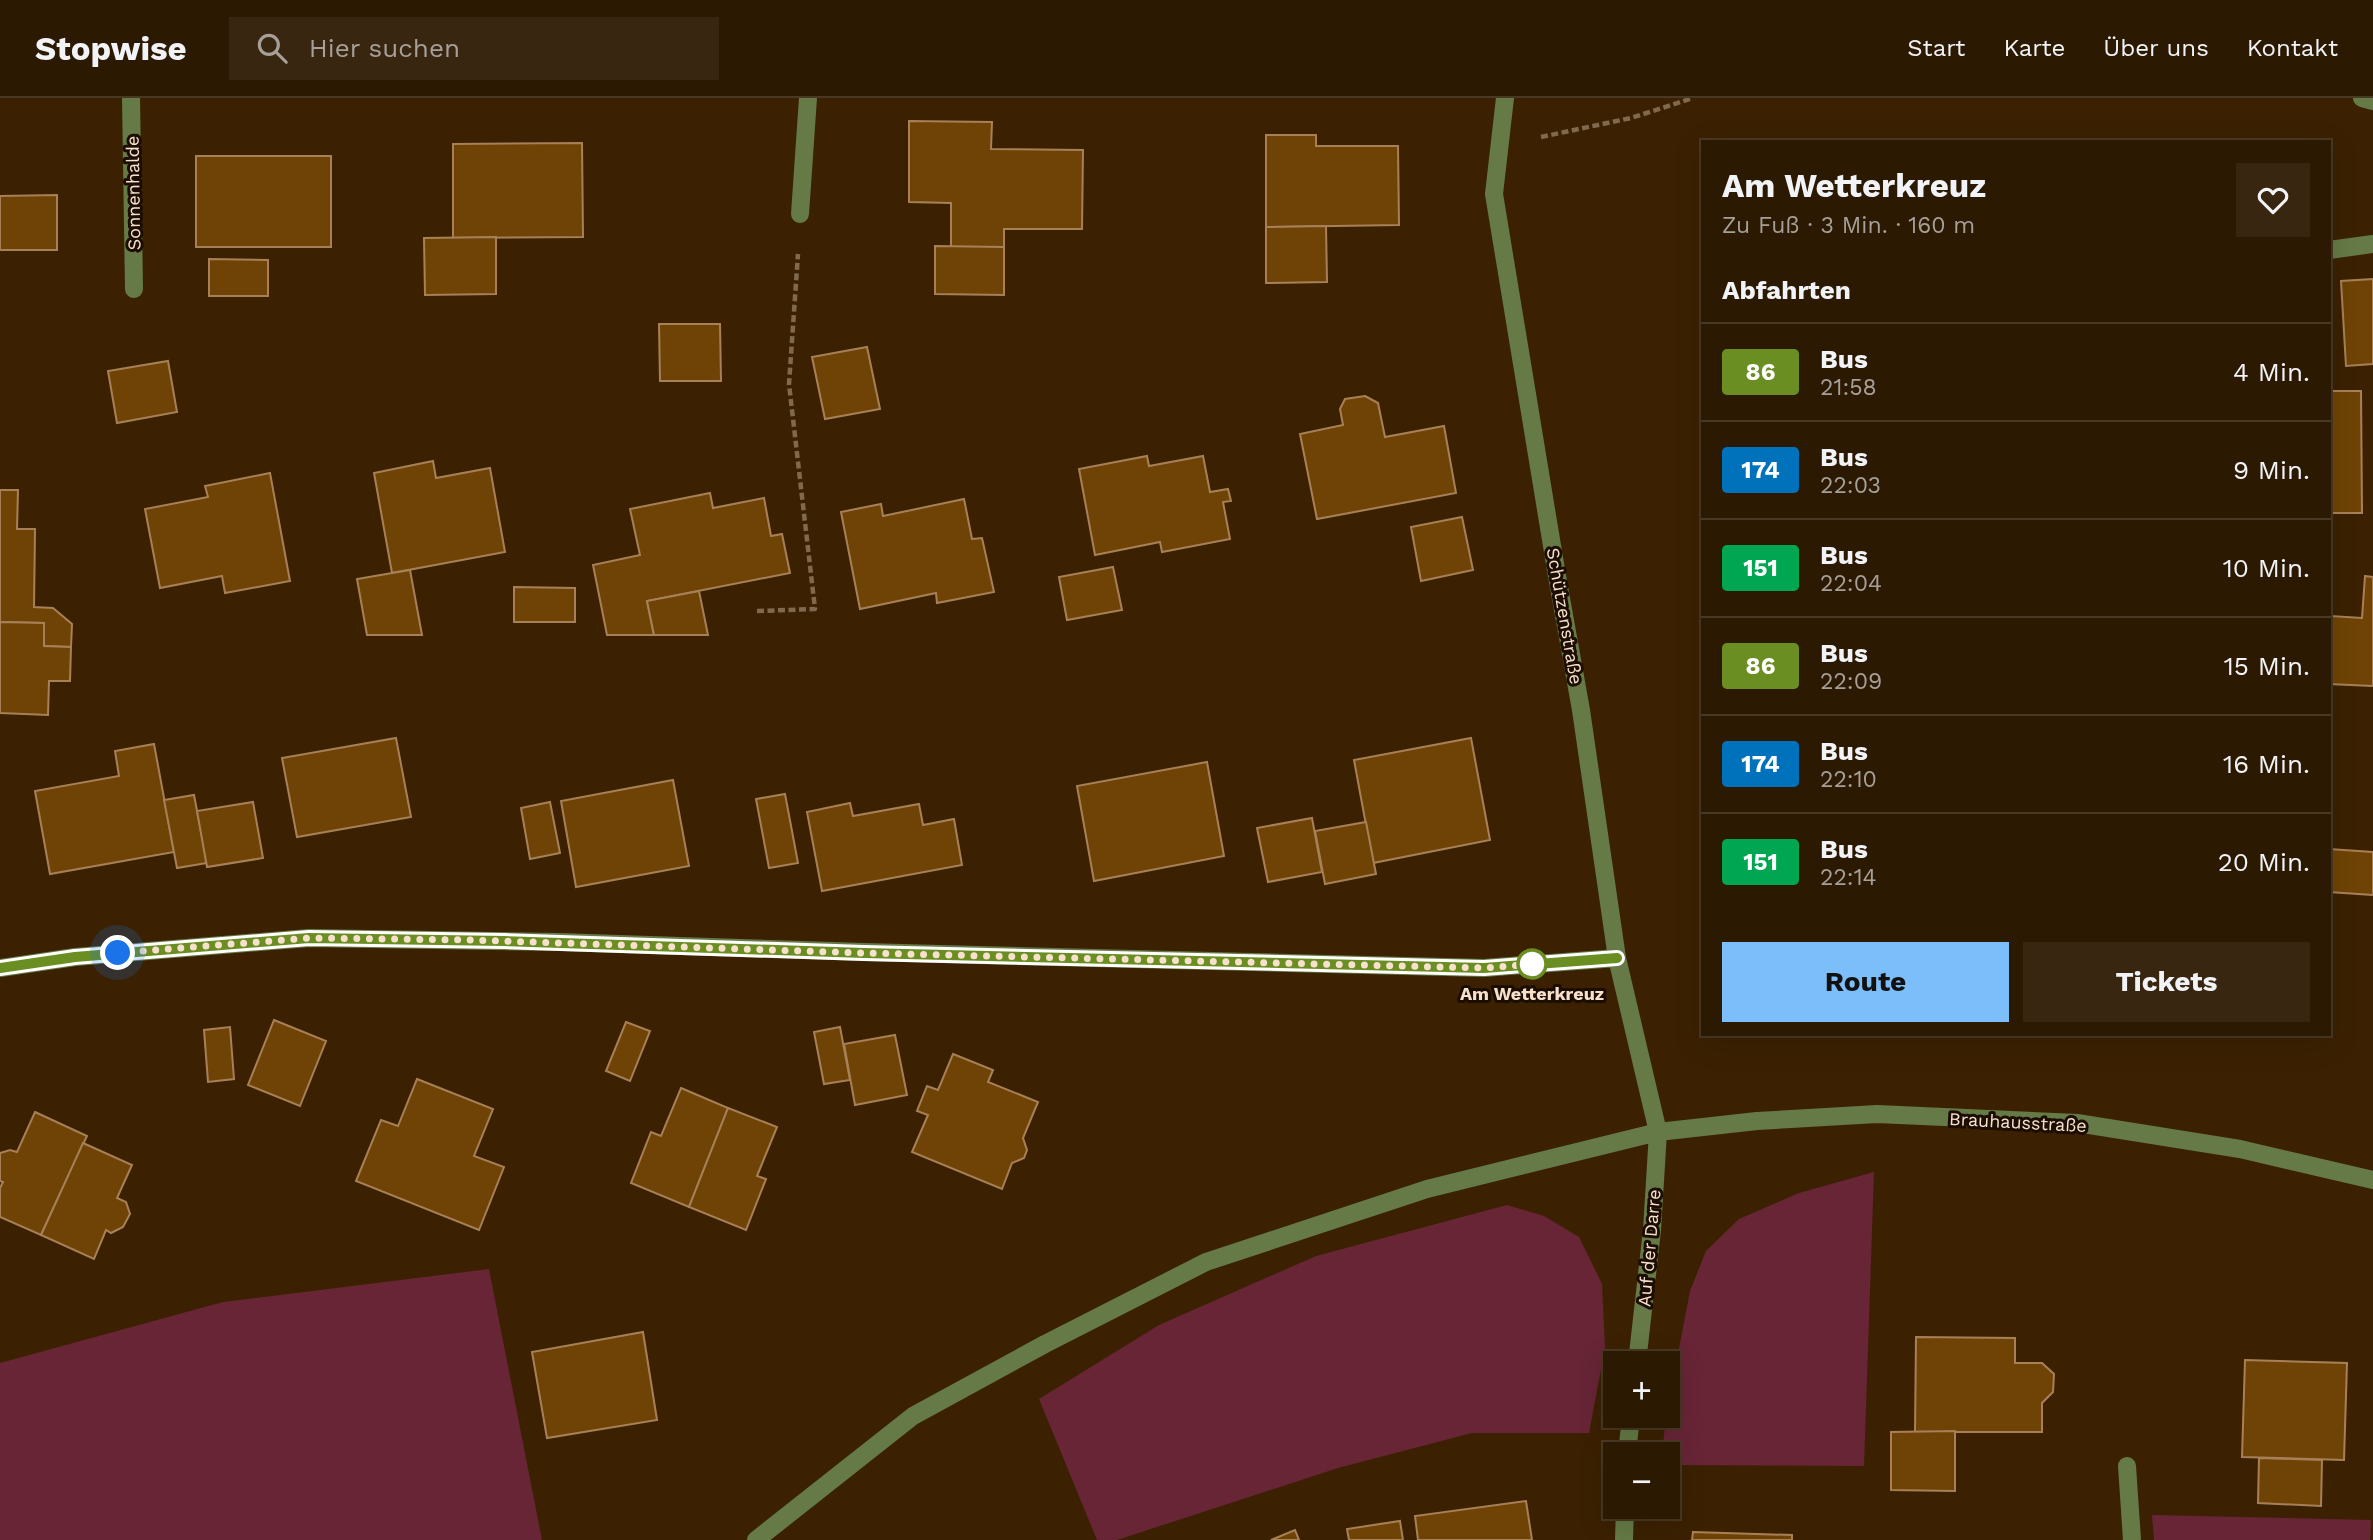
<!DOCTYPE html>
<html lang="de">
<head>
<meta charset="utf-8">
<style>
  :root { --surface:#2c1902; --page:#382611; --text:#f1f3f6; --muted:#a6a099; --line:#483824; --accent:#7cbef9 }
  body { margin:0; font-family:"Work Sans",sans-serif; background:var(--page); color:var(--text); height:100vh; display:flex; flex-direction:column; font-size:26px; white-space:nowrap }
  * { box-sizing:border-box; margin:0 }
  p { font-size:23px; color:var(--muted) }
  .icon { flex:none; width:38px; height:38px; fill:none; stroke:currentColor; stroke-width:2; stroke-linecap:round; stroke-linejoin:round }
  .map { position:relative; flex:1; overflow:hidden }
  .sheet { position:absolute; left:1701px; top:42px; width:630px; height:896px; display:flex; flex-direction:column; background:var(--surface); border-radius:0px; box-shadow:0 7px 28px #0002,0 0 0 2px var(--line) }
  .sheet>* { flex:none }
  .badge { padding:0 14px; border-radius:5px; font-size:24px; line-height:46px }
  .tools { position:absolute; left:1603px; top:1253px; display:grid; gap:14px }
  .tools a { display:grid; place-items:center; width:77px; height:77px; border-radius:0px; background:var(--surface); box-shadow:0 7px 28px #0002,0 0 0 2px var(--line); font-size:35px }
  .you { position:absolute; width:35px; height:35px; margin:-18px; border:5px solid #fff; border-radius:50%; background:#1a73e8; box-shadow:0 0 0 10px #1a73e833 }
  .map>.badge { position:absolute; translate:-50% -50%; box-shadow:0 0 0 4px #fff }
  h2 { padding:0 21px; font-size:26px; line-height:63px }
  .round { display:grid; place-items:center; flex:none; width:74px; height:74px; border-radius:0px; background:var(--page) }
  .overview { display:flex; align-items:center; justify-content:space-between; height:119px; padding:0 21px }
  h1 { font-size:33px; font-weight:700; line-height:52px }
  .action { display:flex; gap:14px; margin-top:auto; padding:14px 21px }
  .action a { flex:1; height:80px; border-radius:0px; background:var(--accent); color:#111; font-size:28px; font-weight:700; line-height:80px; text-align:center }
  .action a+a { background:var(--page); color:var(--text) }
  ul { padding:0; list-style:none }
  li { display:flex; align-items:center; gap:21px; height:98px; padding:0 21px; border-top:2px solid var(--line) }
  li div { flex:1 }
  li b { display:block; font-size:26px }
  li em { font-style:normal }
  li .badge { min-width:77px; font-weight:700; text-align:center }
  header { display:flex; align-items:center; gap:42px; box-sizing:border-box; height:98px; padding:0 35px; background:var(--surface); border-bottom:2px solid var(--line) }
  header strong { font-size:33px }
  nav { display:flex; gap:38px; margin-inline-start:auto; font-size:24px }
  .search { width:490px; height:63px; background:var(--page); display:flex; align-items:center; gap:18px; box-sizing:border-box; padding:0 24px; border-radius:0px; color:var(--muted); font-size:26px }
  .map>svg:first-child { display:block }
  .green { fill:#672536 }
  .building { fill:#6f4305; stroke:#a78058; stroke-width:2 }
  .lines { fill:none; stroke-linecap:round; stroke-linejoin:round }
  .path { stroke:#81694e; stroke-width:4.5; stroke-dasharray:7 3.5; stroke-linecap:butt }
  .minor { stroke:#657a46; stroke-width:18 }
  .line-casing { stroke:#fff; stroke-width:16 }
  .line { stroke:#6b8e23; stroke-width:10 }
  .walk { stroke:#f7e1cc; stroke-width:7; stroke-dasharray:0 12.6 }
  .stop-dot { fill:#fff; stroke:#6b8e23; stroke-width:3.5 }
  .labels { text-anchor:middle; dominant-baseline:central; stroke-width:6; stroke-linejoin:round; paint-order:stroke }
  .street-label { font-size:18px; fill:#f7e1cc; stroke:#1b0d01 }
  .stop-label { font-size:18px; font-weight:bold; fill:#f7e1cc; stroke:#1b0d01 }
</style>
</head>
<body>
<header>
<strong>Stopwise</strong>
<div class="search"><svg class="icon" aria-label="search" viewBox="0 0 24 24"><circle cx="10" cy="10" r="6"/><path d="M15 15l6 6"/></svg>Hier suchen</div>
<nav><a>Start</a><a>Karte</a><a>Über uns</a><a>Kontakt</a></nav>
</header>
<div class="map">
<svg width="2373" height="1442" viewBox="0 0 2373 1442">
  <rect width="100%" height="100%" fill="#3b2102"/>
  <!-- green -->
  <g class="green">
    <polygon points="1874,1074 1864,1368 1668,1367 1668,1356 1662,1356 1666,1318 1668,1318 1668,1308 1690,1193 1706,1153 1739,1121 1799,1095"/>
    <polygon points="1507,1107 1544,1118 1579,1139 1602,1186 1605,1250 1589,1335 1472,1335 1338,1370 1117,1442 1097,1442 1039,1301 1159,1227 1316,1158"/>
    <polygon points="489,1171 542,1442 0,1442 0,1265 223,1204"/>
    <polygon points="2152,1417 2371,1422 2370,1442 2154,1442"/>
  </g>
  <!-- building -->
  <g class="building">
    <polygon points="909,23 992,24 991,51 1083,52 1082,131 1004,131 1004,149 951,149 951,105 909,104"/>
    <polygon points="1266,37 1316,37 1316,48 1398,48 1399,127 1266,129"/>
    <polygon points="582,45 583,139 453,140 453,46"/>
    <rect x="196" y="58" width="135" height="91"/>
    <polygon points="57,97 57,152 0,152 0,98"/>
    <polygon points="1326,128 1327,184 1266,185 1266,129"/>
    <polygon points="496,139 496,196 425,197 424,140"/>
    <polygon points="935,148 1004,149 1004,197 935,196"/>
    <polygon points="209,161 268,162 268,198 209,198"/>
    <polygon points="2373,181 2373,266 2346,268 2341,183"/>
    <polygon points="659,226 720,226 721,283 660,283"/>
    <polygon points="867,249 880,311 825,321 812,259"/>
    <polygon points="168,263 177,314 117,325 108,273"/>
    <polygon points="2329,293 2361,293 2362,415 2329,415"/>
    <polygon points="1365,298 1378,305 1385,339 1444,328 1456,395 1317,421 1300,336 1343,327 1340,311 1345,301"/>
    <polygon points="1147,358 1149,368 1203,358 1210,394 1228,391 1231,403 1223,404 1230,441 1162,454 1160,444 1095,457 1079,371"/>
    <polygon points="433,363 436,380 490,370 505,454 392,475 374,375"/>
    <polygon points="270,375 290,483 225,495 222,478 160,490 145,411 208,399 205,388"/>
    <polygon points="0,392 18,392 17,431 35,431 34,509 53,510 72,526 71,549 44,548 44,525 0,524"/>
    <polygon points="710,395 713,410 764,400 771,438 782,436 790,475 647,503 654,537 607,537 593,467 640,457 630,411"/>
    <polygon points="964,401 972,441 982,440 994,494 937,505 936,495 860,511 841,414 881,406 883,418"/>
    <polygon points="1462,419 1473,472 1421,483 1411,429"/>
    <polygon points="1113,469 1122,512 1067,522 1059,479"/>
    <polygon points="410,472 422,537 367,537 357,481"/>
    <polygon points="2365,478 2373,479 2373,588 2329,586 2331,518 2362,520"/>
    <polygon points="514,489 575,490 575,524 514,524"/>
    <polygon points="699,493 708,537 654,537 647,503"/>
    <polygon points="0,524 44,525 44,548 71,549 70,583 49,583 48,617 0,615"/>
    <polygon points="396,640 411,719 297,739 282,660"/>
    <polygon points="1471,640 1490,742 1373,765 1354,662"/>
    <polygon points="154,646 174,754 50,776 35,693 119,678 115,653"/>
    <polygon points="1207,664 1224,758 1094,783 1077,688"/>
    <polygon points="673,682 689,768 576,789 561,703"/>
    <polygon points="785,696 798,765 769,770 756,701"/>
    <polygon points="194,697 207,765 177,770 164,702"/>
    <polygon points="253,704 263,760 207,769 197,713"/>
    <polygon points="550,704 560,755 530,761 521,710"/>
    <polygon points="850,705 853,718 919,706 923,727 954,721 962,767 822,793 807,714"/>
    <polygon points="1312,720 1322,774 1268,784 1257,730"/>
    <polygon points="1366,724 1376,776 1325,786 1315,733"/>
    <polygon points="2329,751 2373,754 2373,797 2329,794"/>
    <polygon points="274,922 326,943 300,1008 248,987"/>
    <polygon points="626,924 650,933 630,983 606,973"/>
    <polygon points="230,929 234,981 208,984 204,932"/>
    <polygon points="840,929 850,982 824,986 814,934"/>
    <polygon points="895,937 907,997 855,1007 844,946"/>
    <polygon points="953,956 993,972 988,984 1038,1004 1023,1040 1027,1052 1024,1060 1012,1065 1002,1091 912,1054 928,1017 917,1013 927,988 938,992"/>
    <polygon points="417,981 493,1011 474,1058 504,1069 479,1132 356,1083 381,1022 398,1028"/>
    <polygon points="681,990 728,1010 689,1109 631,1085 651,1034 661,1038"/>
    <polygon points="728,1010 777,1029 757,1078 766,1081 746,1132 689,1109"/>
    <polygon points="35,1014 87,1038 41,1137 0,1119 0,1090 3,1084 0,1083 0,1055 10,1052 17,1054"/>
    <polygon points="83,1045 132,1067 117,1100 126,1104 130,1116 123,1129 111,1135 106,1132 94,1161 41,1137"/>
    <polygon points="643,1234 657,1322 547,1340 532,1254"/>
    <polygon points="1916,1239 2015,1240 2015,1265 2042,1265 2054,1276 2053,1294 2042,1305 2042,1334 1915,1334"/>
    <polygon points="2245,1262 2347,1265 2344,1362 2242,1359"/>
    <polygon points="1955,1333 1955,1393 1891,1392 1891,1334"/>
    <polygon points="2259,1360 2322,1362 2321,1408 2258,1405"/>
    <polygon points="1526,1403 1532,1442 1418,1442 1415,1418"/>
    <polygon points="1400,1423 1403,1442 1349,1442 1347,1431"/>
    <polygon points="1295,1432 1299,1442 1271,1442"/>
    <polygon points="1693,1434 1792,1437 1792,1442 1692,1442"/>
  </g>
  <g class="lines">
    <!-- path -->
    <g class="path">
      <polyline points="1541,39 1631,20 1693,0"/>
      <polyline points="757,513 815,511 789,286 798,156"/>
    </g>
    <!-- minor -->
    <g class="minor">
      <polyline points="131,0 134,191"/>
      <polyline points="1505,0 1494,96 1557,478 1581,612 1617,860 1658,1034 1652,1132 1637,1265"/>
      <polyline points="2362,0 2373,3"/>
      <polyline points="800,116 808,0"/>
      <polyline points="2329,152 2373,146"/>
      <polyline points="0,870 75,859 309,840 559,844 864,854 1484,870 1617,860"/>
      <polyline points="1627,1356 1631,1318"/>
      <polyline points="2127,1368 2132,1442"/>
      <polyline points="756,1442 913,1318 1045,1246 1206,1164 1427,1091 1658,1034 1757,1023 1877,1016 2077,1025 2240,1051 2373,1082"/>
      <polyline points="1624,1442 1625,1409"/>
    </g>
  </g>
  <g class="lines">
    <!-- line casing -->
    <g class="line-casing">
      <polyline id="line" points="0,870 75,859 309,840 504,843 864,855 1484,870 1617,860"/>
    </g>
    <!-- line -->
    <use href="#line" class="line"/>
    <!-- walk -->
    <polyline class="walk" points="118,855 309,840 469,842 864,855 1484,870 1532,866"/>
  </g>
  <!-- markers -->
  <circle class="stop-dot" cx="1532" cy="866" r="14"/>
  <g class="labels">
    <!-- street labels -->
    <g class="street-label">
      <text transform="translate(133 95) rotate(-91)">Sonnenhalde</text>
      <text transform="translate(1565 518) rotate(80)">Schützenstraße</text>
      <text transform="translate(2018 1024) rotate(3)">Brauhausstraße</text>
      <text transform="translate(1649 1150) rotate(-85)">Auf der Darre</text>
    </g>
    <!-- stop labels -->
    <g class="stop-label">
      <text x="1532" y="895">Am Wetterkreuz</text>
    </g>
  </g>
</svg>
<div class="tools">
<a>+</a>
<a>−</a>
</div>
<div class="you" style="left:118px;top:855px"></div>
<section class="sheet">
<div class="overview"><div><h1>Am Wetterkreuz</h1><p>Zu Fuß · 3 Min. · 160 m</p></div><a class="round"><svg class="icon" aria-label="heart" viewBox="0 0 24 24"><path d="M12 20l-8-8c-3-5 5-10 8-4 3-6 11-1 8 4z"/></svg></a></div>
<h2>Abfahrten</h2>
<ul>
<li><span class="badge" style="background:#6b8e23;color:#fff">86</span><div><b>Bus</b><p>21:58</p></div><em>4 Min.</em></li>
<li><span class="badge" style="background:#0072bc;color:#fff">174</span><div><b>Bus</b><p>22:03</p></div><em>9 Min.</em></li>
<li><span class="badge" style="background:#00a651;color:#fff">151</span><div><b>Bus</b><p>22:04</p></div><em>10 Min.</em></li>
<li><span class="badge" style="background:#6b8e23;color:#fff">86</span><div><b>Bus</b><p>22:09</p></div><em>15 Min.</em></li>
<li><span class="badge" style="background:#0072bc;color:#fff">174</span><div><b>Bus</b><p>22:10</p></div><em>16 Min.</em></li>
<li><span class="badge" style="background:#00a651;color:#fff">151</span><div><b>Bus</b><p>22:14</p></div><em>20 Min.</em></li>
</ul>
<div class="action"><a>Route</a><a>Tickets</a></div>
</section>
</div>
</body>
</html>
